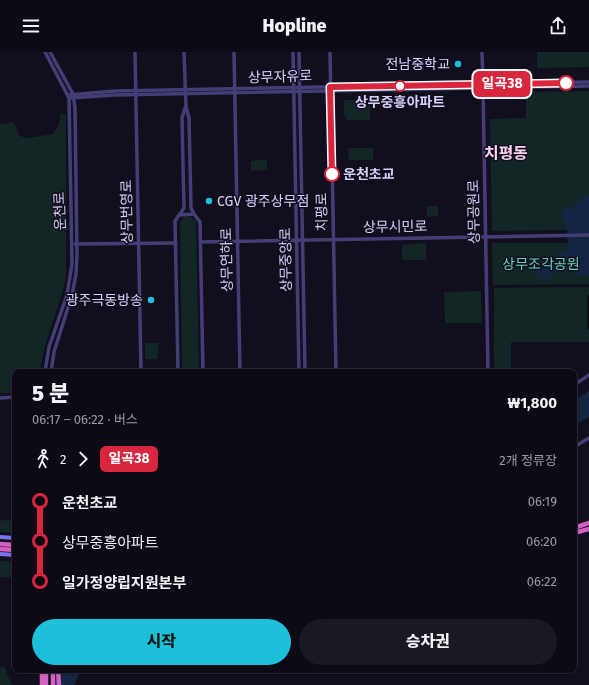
<!DOCTYPE html>
<html lang="ko">
<head>
<meta charset="utf-8">
<style>
  :root { --surface:#0d0a16; --page:#1b1823; --text:#f1f3f6; --muted:#9a9aa1; --line:#2d2b35; --accent:#1cc1d9 }
  body { margin:0; font-family:"Fira Sans","Noto Sans KR",sans-serif; background:var(--page); color:var(--text); height:100vh; display:flex; flex-direction:column; font-size:15px; white-space:nowrap }
  * { box-sizing:border-box; margin:0 }
  p { font-size:13px; color:var(--muted) }
  .icon { flex:none; width:22px; height:22px; fill:none; stroke:currentColor; stroke-width:2; stroke-linecap:round; stroke-linejoin:round }
  .map { position:relative; flex:1; overflow:hidden }
  .details { position:absolute; left:12px; top:317px; width:565px; height:304px; display:flex; flex-direction:column; background:var(--surface); border-radius:8px; box-shadow:0 1px 3px #0004,0 0 0 1px var(--line) }
  .details>* { flex:none }
  .badge { padding:0 8px; border-radius:6px; font-size:14px; line-height:26px }
  .map>.badge { position:absolute; translate:-50% -50%; box-shadow:0 0 0 2px #fff }
  .legs { display:flex; align-items:center; gap:6px; height:44px; padding:0 20px; font-size:13px }
  .legs p { margin-inline-start:auto }
  .headline { display:flex; align-items:center; justify-content:space-between; height:68px; padding:0 20px }
  h1 { font-size:22px; font-weight:800; line-height:30px }
  .cta { display:flex; gap:8px; margin-top:auto; padding:8px 20px }
  .cta a { flex:1; height:46px; border-radius:24px; background:var(--accent); color:#111; font-size:16px; font-weight:800; line-height:46px; text-align:center }
  .cta a+a { background:var(--page); color:var(--text) }
  ul { padding:0 20px; list-style:none }
  li { display:flex; align-items:center; gap:14px; height:40px; font-size:15px }
  li i { display:grid; place-items:center; width:6px; height:100%; margin:0 5px; background:currentColor }
  li i::after { content:''; width:10px; height:10px; margin:-5px; border:3px solid; border-radius:50%; background:var(--surface) }
  li p { margin-inline-start:auto }
  li:first-child i { background:linear-gradient(#0000 50%,currentColor 0) }
  li:last-child i { background:linear-gradient(currentColor 50%,#0000 0) }
  header { display:flex; justify-content:space-between; align-items:center; height:52px; padding:0 20px; background:var(--surface); font-size:18px; font-weight:800 }
  .map>svg:first-child { display:block }
  .green { fill:#122626 }
  .water { fill:#142541 }
  .lines { fill:none; stroke-linecap:round; stroke-linejoin:round }
  .tertiary { stroke:#433f76; stroke-width:3.5 }
  .secondary { stroke:#7a73ed; stroke-width:4 }
  .trunk { stroke:#d460c3; stroke-width:4.5 }
  .line-1-casing { stroke:#fff; stroke-width:9 }
  .line-1 { stroke:#d7263d; stroke-width:6 }
  .poi-dot { fill:#1cc1d9; stroke:#110e1d; stroke-width:1.5 }
  .stop-1-dot { fill:#fff; stroke:#d7263d; stroke-width:2 }
  .labels { text-anchor:middle; dominant-baseline:central; stroke-width:3; stroke-linejoin:round; paint-order:stroke }
  .poi-label { font-size:14px; fill:#d6d0f9; stroke:#110e1d; text-anchor:end }
  .street-label { font-size:14px; fill:#d6d0f9; stroke:#110e1d }
  .stop-label { font-size:14px; font-weight:bold; fill:#d6d0f9; stroke:#110e1d }
  .park-label { font-size:14px; fill:#66cfb8; stroke:#110e1d }
  .quarter-label { font-size:16px; font-weight:bold; fill:#f9d2ea; stroke:#110e1d }
</style>
</head>
<body>
<header><svg class="icon" aria-label="menu" viewBox="0 0 24 24"><path d="M4 6h16M4 12h16M4 18h16"/></svg>Hopline<svg class="icon" aria-label="share" viewBox="0 0 24 24"><path d="M12 15V3M7 8l5-5 5 5M5 13v7h14v-7"/></svg></header>
<div class="map">
<svg width="589" height="633" viewBox="0 0 589 633">
  <rect width="100%" height="100%" fill="#110e1d"/>
  <!-- green -->
  <g class="green">
    <polygon points="537,0 589,0 589,15 537,16"/>
    <polygon points="589,39 589,178 492,179 490,67 526,66 526,40"/>
    <polygon points="344,48 370,48 370,68 347,68 344,63"/>
    <path d="M61,61L66,63V226C59,258 44,287 40,320H15V341H0V71L5,72L13,70L20,84L27,86L53,82L59,72Z"/>
    <polygon points="348,96 373,96 373,108 349,108"/>
    <polygon points="267,107 267,118 251,119 251,109"/>
    <polygon points="427,154 438,154 438,164 427,165"/>
    <polygon points="185,164 190,164 196,170 199,320 182,320 180,170"/>
    <polygon points="426,191 426,208 402,208 402,193"/>
    <polygon points="492,191 589,191 589,232 493,233"/>
    <polygon points="589,235 589,243 587,244 587,277 589,278 589,290 511,290 511,320 494,320 494,236"/>
    <polygon points="481,239 482,271 445,271 444,240"/>
    <polygon points="145,291 159,291 157,307 145,307"/>
    <polygon points="0,468 15,469 15,481 0,480"/>
    <rect x="0" y="509" width="15" height="16"/>
    <polygon points="4,614 12,633 0,633 0,616"/>
  </g>
  <!-- water -->
  <g class="water">
    <path d="M589,143V223C577,226 572,216 562,217C552,218 547,239 536,222V217L548,209L557,208L559,202L568,196L567,174L561,166L562,158L573,155L581,146Z"/>
    <polygon points="589,339 589,365 574,374 574,348"/>
    <polygon points="62,618 81,618 74,633 53,633"/>
  </g>
  <g class="lines">
    <!-- tertiary -->
    <g class="tertiary">
      <polyline points="45,0 69,46 72,212 67,243 49,295 45,320"/>
      <polyline points="50,0 73,42 75,56 77,203 76,222 72,243 54,300 51,320"/>
      <polyline points="135,0 141,320"/>
      <polyline points="184,0 186,55 189,66 191,156 194,162"/>
      <polyline points="234,0 240,320"/>
      <polyline points="293,0 299,320"/>
      <polyline points="299,0 305,320"/>
      <polyline points="330,0 336,320"/>
      <polyline points="482,0 483,32"/>
      <polyline points="483,37 488,320"/>
      <polyline points="68,43 115,39 589,30"/>
      <polyline points="69,46 115,43 589,34"/>
      <polyline points="180,162 184,156 182,66 185,56"/>
      <polyline points="201,190 589,183"/>
      <polyline points="75,192 176,191"/>
      <polyline points="178,320 175,169 179,163 194,162 200,170 203,320"/>
      <polyline points="574,333 589,323"/>
      <polyline points="0,346 15,345"/>
      <polyline points="574,395 589,386"/>
    </g>
    <!-- secondary -->
    <g class="secondary">
      <polyline points="483,32 483,37"/>
      <polyline points="0,485 15,486"/>
      <polyline points="0,502 15,503"/>
    </g>
    <!-- trunk -->
    <g class="trunk">
      <polyline points="574,476 589,471"/>
      <polyline points="574,481 589,477"/>
      <polyline points="0,492 15,493"/>
      <polyline points="0,497 15,498"/>
      <polyline points="46,618 46,633"/>
      <polyline points="58,618 59,633"/>
      <polyline points="42,633 42,618"/>
      <polyline points="53,633 53,618"/>
    </g>
  </g>
  <g class="lines">
    <!-- line-1 casing -->
    <g class="line-1-casing">
      <polyline id="line-1" points="332,122 330,35 566,31"/>
    </g>
    <!-- line-1 -->
    <use href="#line-1" class="line-1"/>
  </g>
  <!-- markers -->
  <g class="poi-dot">
    <circle cx="458" cy="12" r="4"/>
    <circle cx="209" cy="149" r="4"/>
    <circle cx="151" cy="248" r="4"/>
  </g>
  <g class="stop-1-dot">
    <circle cx="566" cy="31" r="7"/>
    <circle cx="400" cy="34" r="5"/>
    <circle cx="332" cy="122" r="7"/>
  </g>
  <g class="labels">
    <!-- poi labels -->
    <g class="poi-label">
      <text x="450" y="12">전남중학교</text>
      <text x="217" y="149" text-anchor="start">CGV 광주상무점</text>
      <text x="143" y="248">광주극동방송</text>
    </g>
    <!-- street labels -->
    <g class="street-label">
      <text transform="translate(280 25) rotate(-2)">상무자유로</text>
      <text transform="translate(60 159) rotate(-92)">운천로</text>
      <text transform="translate(127 160) rotate(-91)">상무번영로</text>
      <text transform="translate(322 160) rotate(-91)">치평로</text>
      <text transform="translate(474 160) rotate(-91)">상무공원로</text>
      <text transform="translate(395 175) rotate(-1)">상무시민로</text>
      <text transform="translate(227 208) rotate(-91)">상무연하로</text>
      <text transform="translate(286 208) rotate(-91)">상무중앙로</text>
    </g>
    <!-- stop labels -->
    <g class="stop-label">
      <text x="400" y="50">상무중흥아파트</text>
      <text x="343" y="122" text-anchor="start">운천초교</text>
    </g>
    <!-- park labels -->
    <g class="park-label">
      <text x="541" y="212">상무조각공원</text>
    </g>
    <!-- quarter labels -->
    <g class="quarter-label">
      <text x="506" y="101">치평동</text>
    </g>
  </g>
</svg>
<b class="badge" style="left:502px;top:32px;background:#d7263d;color:#fff">일곡38</b>
<section class="details">
<div class="headline"><div><h1>5 분</h1><p>06:17 – 06:22 · 버스</p></div><b>₩1,800</b></div>
<div class="legs"><svg class="icon" aria-label="walk" viewBox="0 0 24 24"><circle cx="13" cy="4" r="2"/><path d="M13 8l-2 6 4 7M11 14l-3 7M7 12l3-4h3l4 4"/></svg>2<svg class="icon" aria-label="forward" viewBox="0 0 24 24"><path d="M9 5l7 7-7 7"/></svg><b class="badge" style="background:#d7263d;color:#fff">일곡38</b><p>2개 정류장</p></div>
<ul>
<li><i style="color:#d7263d"></i><b>운천초교</b><p>06:19</p></li>
<li><i style="color:#d7263d"></i><span>상무중흥아파트</span><p>06:20</p></li>
<li><i style="color:#d7263d"></i><b>일가정양립지원본부</b><p>06:22</p></li>
</ul>
<div class="cta"><a>시작</a><a>승차권</a></div>
</section>
</div>
</body>
</html>
